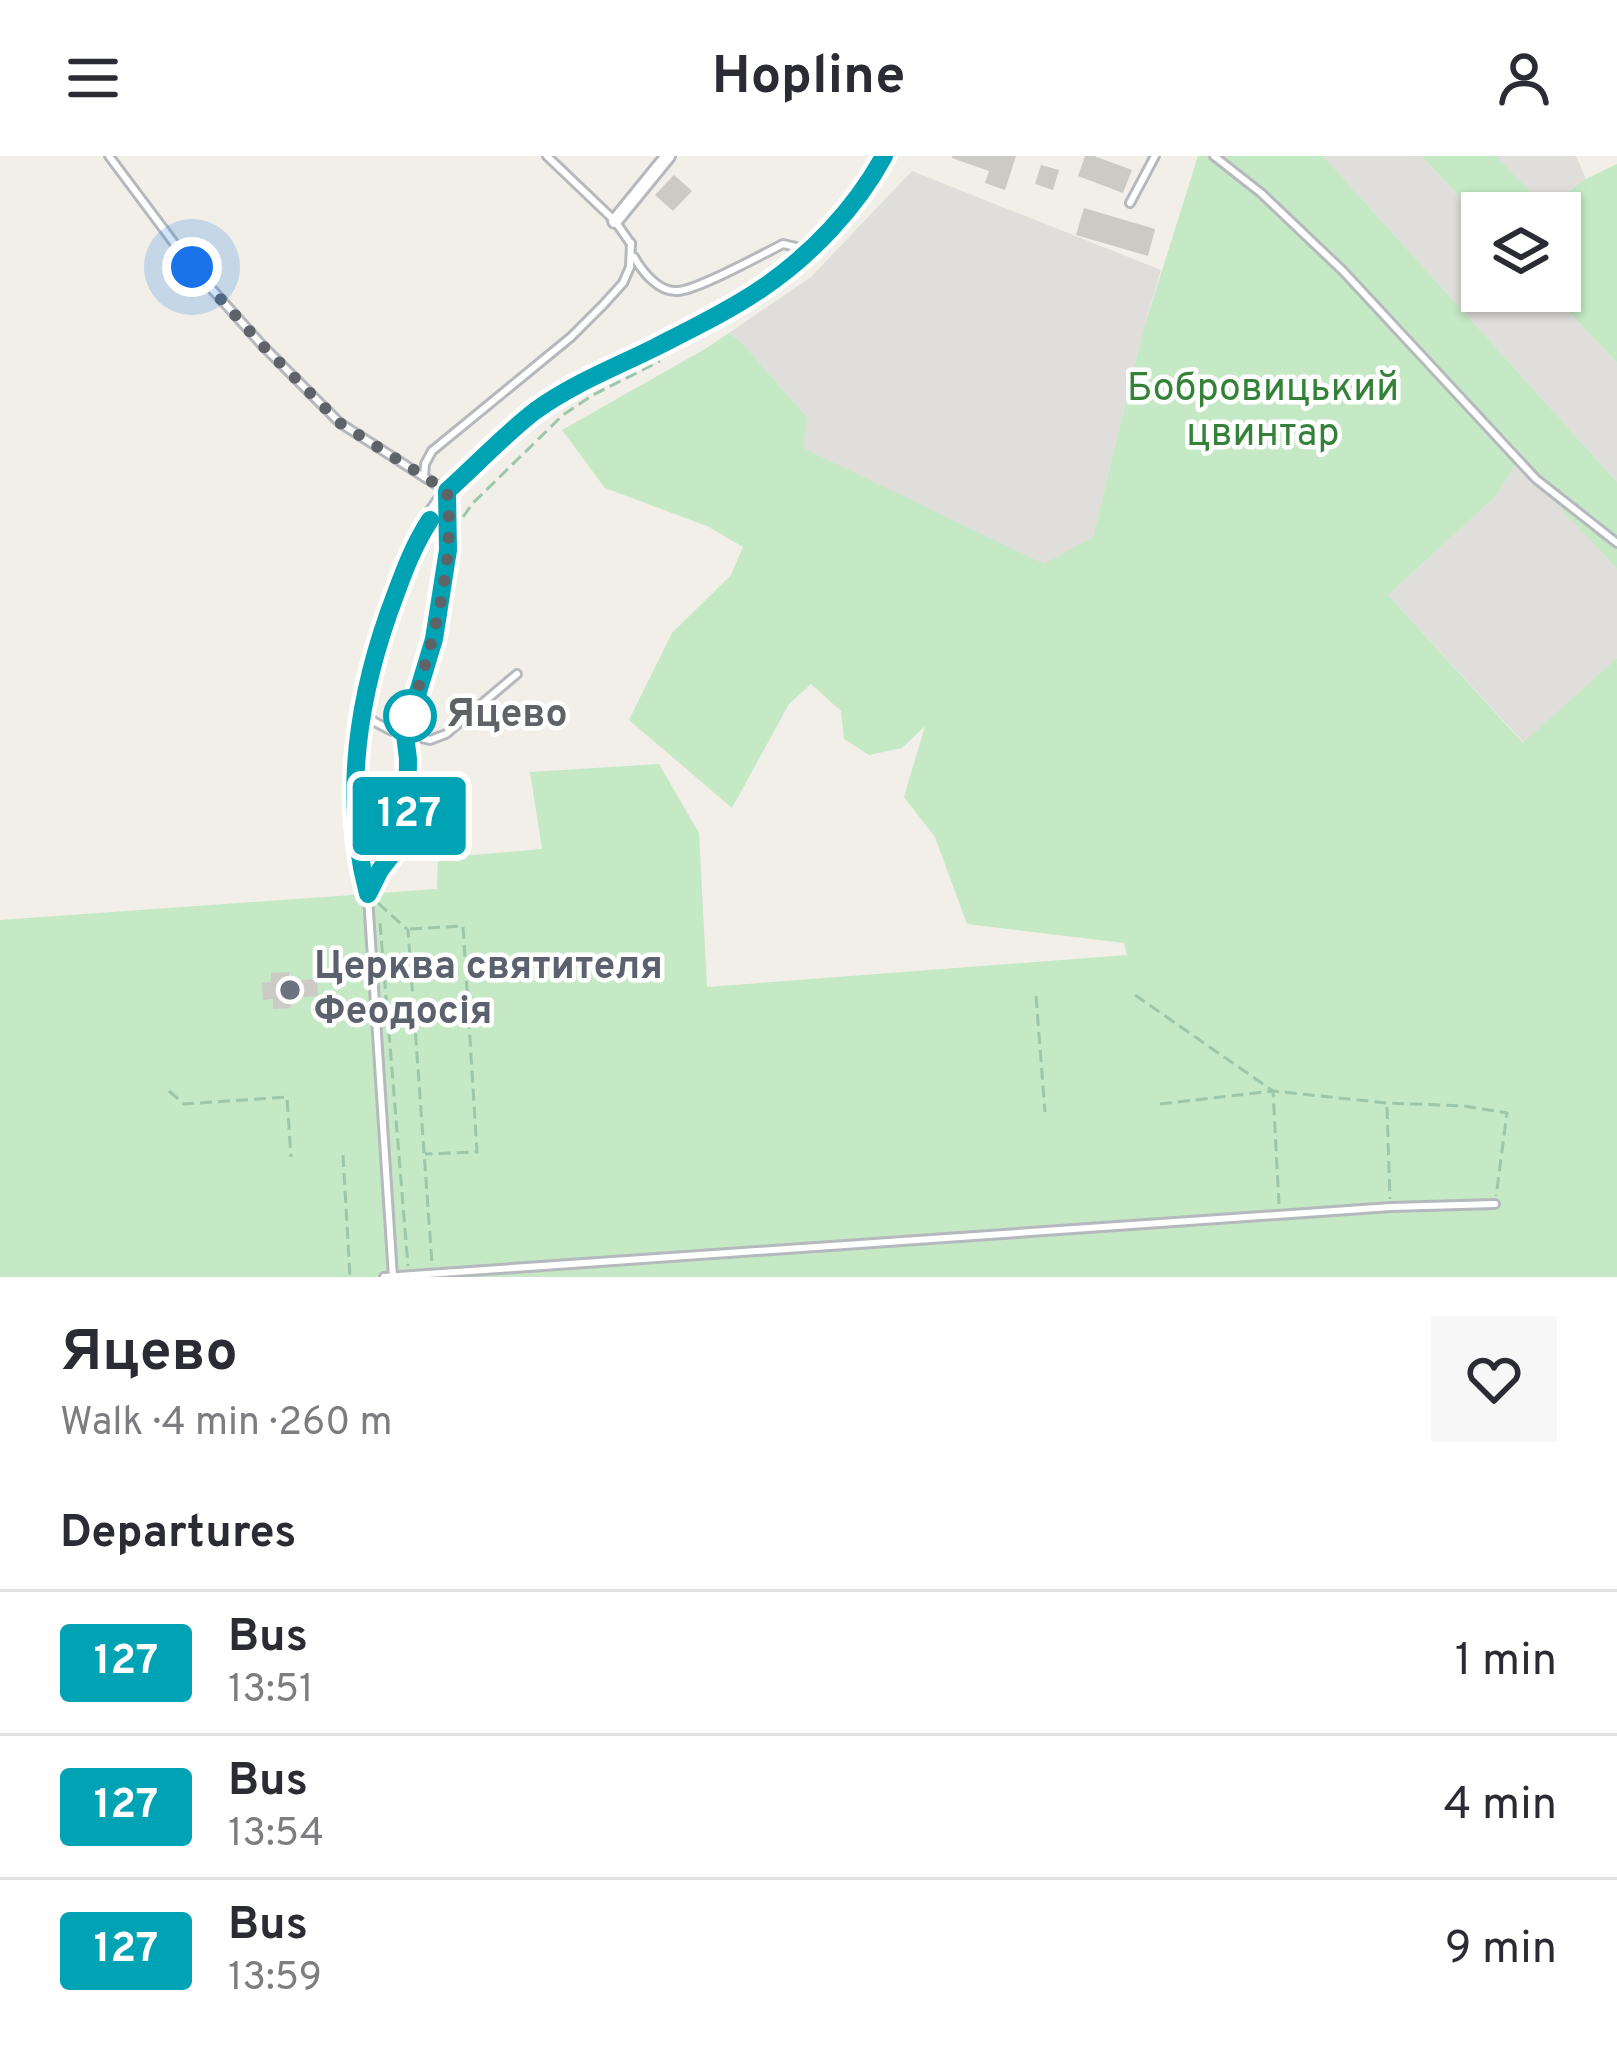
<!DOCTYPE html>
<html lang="en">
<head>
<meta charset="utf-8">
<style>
  :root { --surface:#fff; --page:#f7f7f7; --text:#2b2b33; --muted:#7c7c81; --line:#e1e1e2 }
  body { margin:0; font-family:Overpass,sans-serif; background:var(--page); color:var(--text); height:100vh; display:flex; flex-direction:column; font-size:45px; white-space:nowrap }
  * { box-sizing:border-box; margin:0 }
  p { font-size:39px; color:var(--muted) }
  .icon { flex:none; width:66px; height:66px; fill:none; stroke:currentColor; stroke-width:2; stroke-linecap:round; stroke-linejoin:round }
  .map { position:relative; height:1121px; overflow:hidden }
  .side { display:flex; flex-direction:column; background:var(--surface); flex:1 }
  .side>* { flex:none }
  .badge { padding:0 24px; border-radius:9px; font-size:42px; line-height:78px }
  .fabs { position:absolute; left:1461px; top:36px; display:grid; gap:24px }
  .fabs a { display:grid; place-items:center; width:120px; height:120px; border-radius:0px; background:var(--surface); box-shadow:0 3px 9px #0004; font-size:60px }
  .you { position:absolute; width:60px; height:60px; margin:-30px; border:9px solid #fff; border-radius:50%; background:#1a73e8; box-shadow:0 0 0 18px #1a73e833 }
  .map>.badge { position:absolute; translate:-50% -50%; box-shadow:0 0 0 6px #fff }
  h2 { padding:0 60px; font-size:45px; line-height:108px }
  .round { display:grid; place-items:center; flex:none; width:126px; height:126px; border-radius:0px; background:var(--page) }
  .headline { display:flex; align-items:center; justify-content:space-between; height:204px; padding:0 60px }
  h1 { font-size:57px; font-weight:700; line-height:90px }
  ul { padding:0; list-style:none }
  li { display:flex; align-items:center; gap:36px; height:144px; padding:0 60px; border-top:3px solid var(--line) }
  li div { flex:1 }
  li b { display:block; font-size:45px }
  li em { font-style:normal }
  li .badge { min-width:132px; font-weight:700; text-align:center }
  header { display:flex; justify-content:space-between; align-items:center; height:156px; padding:0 60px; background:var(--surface); font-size:54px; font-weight:700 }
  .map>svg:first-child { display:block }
  .industrial { fill:#e0deda }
  .green { fill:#c5e8c5 }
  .building { fill:#cccac5 }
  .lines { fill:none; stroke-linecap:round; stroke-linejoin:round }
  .service-casing { stroke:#b5b8bc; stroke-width:12 }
  .minor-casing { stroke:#b5b8bc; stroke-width:18 }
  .path { stroke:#9cc7a9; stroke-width:3; stroke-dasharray:12 6; stroke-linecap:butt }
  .service { stroke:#fff; stroke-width:6 }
  .minor { stroke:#fff; stroke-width:12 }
  .line-casing { stroke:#fff; stroke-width:27 }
  .line { stroke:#00a3b4; stroke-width:18 }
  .walk { stroke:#5f6368; stroke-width:12; stroke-dasharray:0 21.6 }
  .stop-dot { fill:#fff; stroke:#00a3b4; stroke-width:6 }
  .worship-dot { fill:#6b7280; stroke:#fff; stroke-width:4.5 }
  .labels { text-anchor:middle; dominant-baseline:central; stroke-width:9; stroke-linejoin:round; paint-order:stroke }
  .park-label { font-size:39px; fill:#348238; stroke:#fff }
  .stop-label { font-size:39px; font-weight:bold; fill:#5f6368; stroke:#fff; text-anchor:start }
  .worship-label { font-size:39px; font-weight:bold; fill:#5b616d; stroke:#fff; text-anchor:start }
</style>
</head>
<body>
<header><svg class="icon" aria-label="menu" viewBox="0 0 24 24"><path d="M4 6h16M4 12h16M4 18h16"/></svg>Hopline<svg class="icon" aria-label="person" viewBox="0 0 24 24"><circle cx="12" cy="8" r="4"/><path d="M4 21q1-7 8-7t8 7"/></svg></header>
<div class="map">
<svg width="1617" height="1121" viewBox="0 0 1617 1121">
  <rect width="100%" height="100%" fill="#f1efe8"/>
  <!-- industrial -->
  <g class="industrial">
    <polygon points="1323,0 1421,0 1482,64 1482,135 1549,135 1617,207 1617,326"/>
    <polygon points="1496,0 1576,0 1586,23 1544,51"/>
    <polygon points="912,15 1161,114 1143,175 1093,381 1044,409 802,292 807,261 740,185 729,177 811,121"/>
    <polygon points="1517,304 1617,413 1617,502 1524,587 1388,439 1497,339"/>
  </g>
  <!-- green -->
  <g class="green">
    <polygon points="1198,0 1323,0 1617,326 1617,413 1517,305 1497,339 1388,439 1523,587 1617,502 1617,1121 0,1121 0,764 437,733 438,702 542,693 530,616 659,608 699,677 707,831 1127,799 1124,787 967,768 935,681 904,641 925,570 902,592 869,599 844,583 841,555 811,528 789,548 732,652 629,564 672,477 731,419 743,391 707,370 605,332 562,274 705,193 729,177 740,185 807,261 803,292 1044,408 1093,381 1143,175"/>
    <polygon points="1421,0 1496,0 1545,51 1586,23 1617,8 1617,207 1549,135 1560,135 1560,57 1482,57 1482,64"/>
  </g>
  <!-- building -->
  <g class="building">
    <polygon points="952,0 1016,0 1005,34 985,27 989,15 952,2"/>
    <polygon points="1085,0 1094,0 1132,14 1123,37 1078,20"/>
    <polygon points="1041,9 1059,14 1053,34 1035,28"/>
    <polygon points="674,19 692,35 673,55 655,39"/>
    <polygon points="1084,52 1155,73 1148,100 1076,79"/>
    <polygon points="289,816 289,825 317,823 318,840 291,842 291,852 273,853 273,843 263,844 262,827 271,826 271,817"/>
  </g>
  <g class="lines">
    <!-- service casing -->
    <g class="service-casing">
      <g id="service">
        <polyline points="109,0 192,111 262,189 340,267 424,321"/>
        <polyline points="547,0 615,65 631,88"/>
        <polyline points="1214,0 1261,37 1343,115 1536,323 1617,387"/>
        <polyline points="1130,47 1155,0"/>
        <path d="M634,101C642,115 658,136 677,135C696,135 763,98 783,88L805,93"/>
        <polyline points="447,335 424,321 425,308 432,295 571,181 603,149 623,127 630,111 631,87"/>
        <polyline points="365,554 373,565 392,575 430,584 446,578 517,518"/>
        <polyline points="368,741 393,1121"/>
        <polyline points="384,1121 1391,1051 1495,1048"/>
      </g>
    </g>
    <!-- minor casing -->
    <g class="minor-casing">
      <g id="minor">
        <polyline points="615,65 668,0"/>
        <polyline points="359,677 364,687 378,692 401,682"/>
        <path d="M368,738C346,657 354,583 375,503C389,448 411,379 447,336C458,322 475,310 488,299C503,284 518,268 535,256C571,228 616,211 656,191C750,143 831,94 884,0"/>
        <polyline points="368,738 380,714 407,679 408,603 405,579 434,483 448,394 447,337"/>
      </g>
    </g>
    <!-- path -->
    <g class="path">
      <polyline points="463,361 473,347 563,259 593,239 660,205"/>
      <polyline points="378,747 408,774 432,1107"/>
      <polyline points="380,767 408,1110"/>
      <polyline points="410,773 463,770 477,996 425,998"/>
      <polyline points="1135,839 1273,935 1387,947 1464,950 1507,957 1496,1040"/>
      <polyline points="1036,840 1045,956"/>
      <polyline points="169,935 184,948 287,941 291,1001"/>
      <polyline points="1160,948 1273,935 1279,1048"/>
      <polyline points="1387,951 1390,1043"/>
      <polyline points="343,999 350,1121"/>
    </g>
    <!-- service -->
    <use href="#service" class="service"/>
    <!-- minor -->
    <use href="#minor" class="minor"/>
  </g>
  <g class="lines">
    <!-- line casing -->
    <g class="line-casing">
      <path id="line" d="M430,364C411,393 401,424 389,456C357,547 343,644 368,738L380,714L407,679L408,603L405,579L434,483L448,394L447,335C476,309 504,279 535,255C572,228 616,211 656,191C691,173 729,155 761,133C810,100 856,52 884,0"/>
    </g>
    <!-- line -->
    <use href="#line" class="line"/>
    <!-- walk -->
    <path class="walk" d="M192,111L262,189L340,267L447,335C456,413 431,491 408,565L410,560"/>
  </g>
  <!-- markers -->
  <circle class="stop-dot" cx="410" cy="560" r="24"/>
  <circle class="worship-dot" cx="290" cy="834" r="12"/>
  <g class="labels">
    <!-- park labels -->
    <g class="park-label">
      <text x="1263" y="234">Бобровицький<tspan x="1263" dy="45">цвинтар</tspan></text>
    </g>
    <!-- stop labels -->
    <g class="stop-label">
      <text x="446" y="560">Яцево</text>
    </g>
    <!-- worship labels -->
    <g class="worship-label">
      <text x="314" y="812">Церква святителя<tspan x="314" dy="45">Феодосія</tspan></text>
    </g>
  </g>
</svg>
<div class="fabs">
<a><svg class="icon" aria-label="layers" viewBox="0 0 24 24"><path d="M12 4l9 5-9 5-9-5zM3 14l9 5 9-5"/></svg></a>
</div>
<div class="you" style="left:192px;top:111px"></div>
<b class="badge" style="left:409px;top:660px;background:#00a3b4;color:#fff">127</b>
</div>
<section class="side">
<div class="headline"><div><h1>Яцево</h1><p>Walk · 4 min · 260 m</p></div><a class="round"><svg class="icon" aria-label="heart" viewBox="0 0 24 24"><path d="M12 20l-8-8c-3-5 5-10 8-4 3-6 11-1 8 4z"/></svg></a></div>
<h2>Departures</h2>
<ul>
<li><span class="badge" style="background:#00a3b4;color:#fff">127</span><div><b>Bus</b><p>13:51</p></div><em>1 min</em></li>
<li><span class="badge" style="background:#00a3b4;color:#fff">127</span><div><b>Bus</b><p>13:54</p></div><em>4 min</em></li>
<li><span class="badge" style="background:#00a3b4;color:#fff">127</span><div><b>Bus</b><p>13:59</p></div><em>9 min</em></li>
</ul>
</section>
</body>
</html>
